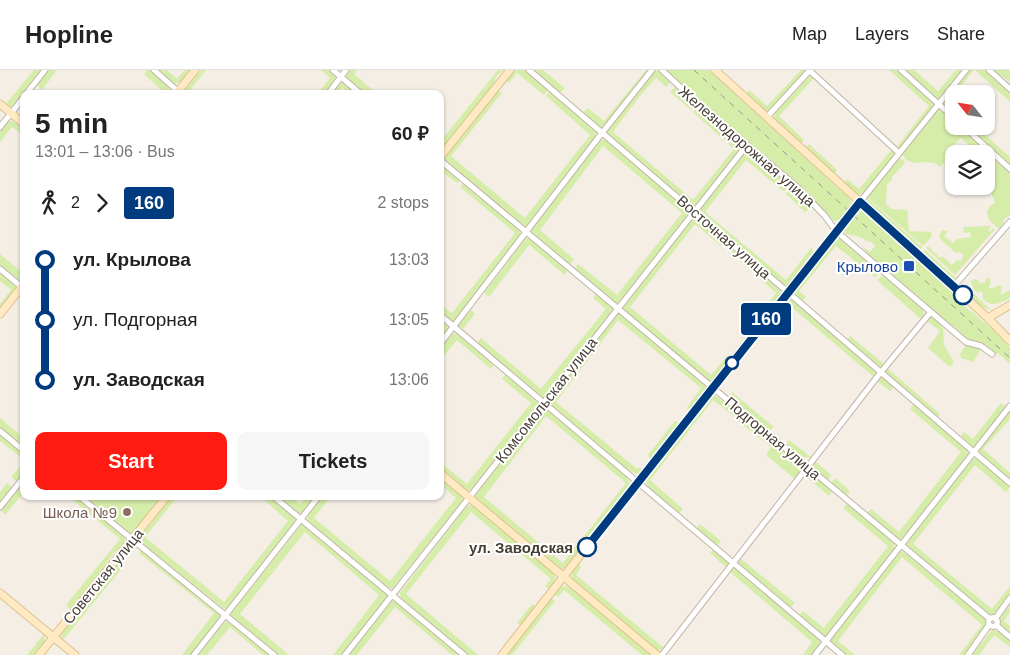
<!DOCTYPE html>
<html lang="en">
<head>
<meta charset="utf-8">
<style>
  :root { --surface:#fff; --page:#f6f6f6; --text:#222; --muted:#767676; --line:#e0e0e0; --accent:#ff1b11 }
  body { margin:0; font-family:Helvetica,sans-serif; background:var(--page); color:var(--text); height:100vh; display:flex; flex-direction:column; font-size:19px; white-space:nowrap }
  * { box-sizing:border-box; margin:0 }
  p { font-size:16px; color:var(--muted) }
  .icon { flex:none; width:28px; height:28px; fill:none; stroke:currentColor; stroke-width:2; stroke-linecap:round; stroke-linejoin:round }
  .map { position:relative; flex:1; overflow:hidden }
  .details { position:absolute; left:20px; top:20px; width:424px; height:410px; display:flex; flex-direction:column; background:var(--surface); border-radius:10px; box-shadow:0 1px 4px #0004 }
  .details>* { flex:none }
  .badge { padding:0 10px; border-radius:4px; font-size:18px; line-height:32px }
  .needle { width:32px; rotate:300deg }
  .controls { position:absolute; left:945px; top:15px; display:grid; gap:10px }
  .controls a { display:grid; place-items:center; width:50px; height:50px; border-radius:10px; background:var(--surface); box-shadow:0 1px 4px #0004; font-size:25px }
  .map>.badge { position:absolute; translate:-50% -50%; box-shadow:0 0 0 2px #fff }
  .legs { display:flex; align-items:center; gap:8px; height:55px; padding:0 15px; font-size:16px }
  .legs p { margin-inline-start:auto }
  .overview { display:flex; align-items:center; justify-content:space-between; height:85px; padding:0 15px }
  h1 { font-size:28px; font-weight:700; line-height:38px }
  .action { display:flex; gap:10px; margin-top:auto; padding:10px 15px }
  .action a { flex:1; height:58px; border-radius:10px; background:var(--accent); color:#fff; font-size:20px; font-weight:700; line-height:58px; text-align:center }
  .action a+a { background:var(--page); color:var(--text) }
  ul { padding:0 15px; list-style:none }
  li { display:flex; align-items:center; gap:18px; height:60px; font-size:19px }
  li i { display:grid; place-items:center; width:8px; height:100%; margin:0 6px; background:currentColor }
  li i::after { content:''; width:12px; height:12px; margin:-6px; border:4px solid; border-radius:50%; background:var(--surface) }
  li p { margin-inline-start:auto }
  li:first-child i { background:linear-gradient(#0000 50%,currentColor 0) }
  li:last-child i { background:linear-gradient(currentColor 50%,#0000 0) }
  header { display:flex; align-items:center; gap:30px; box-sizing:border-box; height:70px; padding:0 25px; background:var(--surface); border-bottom:1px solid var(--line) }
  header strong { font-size:24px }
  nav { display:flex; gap:28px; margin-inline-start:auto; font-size:18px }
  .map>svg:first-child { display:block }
  .green { fill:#d6eda9; fill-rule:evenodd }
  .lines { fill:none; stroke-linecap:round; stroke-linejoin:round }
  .street-casing { stroke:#c1b5a7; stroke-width:7 }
  .secondary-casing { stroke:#dcc192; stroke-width:9 }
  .street { stroke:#fff; stroke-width:5 }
  .secondary { stroke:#ffeac4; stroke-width:7 }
  .rail { stroke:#969696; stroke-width:1; stroke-dasharray:6 6; stroke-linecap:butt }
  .line-1-casing { stroke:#fff; stroke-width:11 }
  .line-1 { stroke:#003b80; stroke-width:8 }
  .transit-dot { fill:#1a4fb4; stroke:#fff; stroke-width:2 }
  .stop-1-dot { fill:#fff; stroke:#003b80; stroke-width:2.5 }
  .education-dot { fill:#8d6e63; stroke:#fff; stroke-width:2 }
  .labels { text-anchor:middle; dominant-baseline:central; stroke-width:4; stroke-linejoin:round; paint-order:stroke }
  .street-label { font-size:15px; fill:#473e34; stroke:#fff }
  .transit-label { font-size:15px; fill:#164399; stroke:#fff; text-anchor:end }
  .education-label { font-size:15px; fill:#785e54; stroke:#fff; text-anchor:end }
  .stop-label { font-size:15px; font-weight:bold; fill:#473e34; stroke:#fff; text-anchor:end }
</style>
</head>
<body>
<header>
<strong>Hopline</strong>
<nav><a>Map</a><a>Layers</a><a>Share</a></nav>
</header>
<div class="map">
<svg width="1010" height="585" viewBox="0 0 1010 585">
  <rect width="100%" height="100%" fill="#f4eee5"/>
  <!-- green -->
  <g class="green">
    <polygon points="34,0 41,0 13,35 9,37 5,35"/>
    <polygon points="48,0 57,0 42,20 37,15"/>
    <path d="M147,0H150C157,6 170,14 170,24H166L144,4Z"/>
    <polygon points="157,0 167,0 177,9 185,0 190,0 180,12 174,14"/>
    <polygon points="201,0 206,0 190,20 194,24 186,24 186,19"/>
    <polygon points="321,0 330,0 335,5 335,9 326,24 317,24 330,8"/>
    <polygon points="348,0 357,0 354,4 377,24 364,24 346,8"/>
    <polygon points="498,0 503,0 495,8 494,14 440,82 440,72"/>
    <polygon points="514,0 526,0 549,18 544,25 517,3 509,13 505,10"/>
    <polygon points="533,0 543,0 565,18 560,23"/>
    <polygon points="646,0 651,0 604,57 600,59 583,43 588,38 604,51"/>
    <polygon points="658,0 672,10 666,17 656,8 639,27 613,62 693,130 734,79 693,42 698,36 741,73 741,79 695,137 690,135 607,65 608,59 653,2"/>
    <path d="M665,0H709L847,126L852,132C851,141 842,153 833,150C780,97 720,52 665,0Z"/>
    <polygon points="801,0 806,0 805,2 771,40 765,41 746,24 749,20 767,36"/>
    <polygon points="889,0 898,0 935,34 901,78 896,78 929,36"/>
    <polygon points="904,0 914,0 938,21 956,0 964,0 938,30"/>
    <polygon points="969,0 974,0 948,32 954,37 954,46 943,34"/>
    <polygon points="975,0 985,0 1010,23 1010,32"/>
    <polygon points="993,0 1008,0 1010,1 1010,12"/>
    <polygon points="809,6 815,7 779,46 804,70 801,74 774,47 775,43"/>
    <polygon points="339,12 343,12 358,24 350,24 342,17 337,24 330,24"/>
    <polygon points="676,16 696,35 691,40 670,22"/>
    <polygon points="497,20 502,23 451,86 525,148 590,65 546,26 551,20 596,62 595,69 527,156 524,157 445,91 444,86"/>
    <path d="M937,40H940L954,50V56C965,56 982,74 986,84H979L961,68L954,75L959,84H954V88L950,85L940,97C938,95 935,93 933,93C920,90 910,98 902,84Z"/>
    <polygon points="12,51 24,58 24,66 12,57 0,72 0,61 8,52"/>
    <polygon points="965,56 975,56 1010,87 1010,97"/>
    <polygon points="601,70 606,70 689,140 689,143 650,196 618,233 614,233 573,200 578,194 617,225 682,143 603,76 540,160 574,189 569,196 531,162 534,156"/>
    <polygon points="809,74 837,100 834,104 805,79"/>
    <polygon points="892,79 895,82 895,85 865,122 858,125 847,116 845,112 847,109 859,119"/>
    <polygon points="748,80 790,115 785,121 783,121 746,90 705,142 786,210 811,178 814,181 788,215 784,216 699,143 699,139 745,81"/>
    <polygon points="989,84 1010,103 1010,145 1003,150 1004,153 999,159 989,150 987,142 990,136 995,133 991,122 987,119 986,116 986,87"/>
    <polygon points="898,88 902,89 905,93 892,107 892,110 887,114 886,134 891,139 907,140 909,161 931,162 932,166 923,176 867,127"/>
    <polygon points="440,94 460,110 457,113 440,100"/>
    <polygon points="464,113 519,159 521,165 455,251 453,252 440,242 440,234 452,243 515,163 460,117"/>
    <polygon points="792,116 813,137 805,142 786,124"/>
    <polygon points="867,128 922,177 920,181 868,133"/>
    <path d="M860,140L928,199L951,221L957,230L994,260L1010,278V294L998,283L994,285L984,275L966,268L954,256L948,254L901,212L881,198L863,178V177L870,182L875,176L870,171L868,172L860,167L846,164L843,159C846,152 853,143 860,140Z"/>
    <polygon points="692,148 697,149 725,171 721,176 695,154 630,237 711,305 727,286 731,289 713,310 710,311 621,238"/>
    <polygon points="991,156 988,160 990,162 993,158 995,159 955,205 926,178 928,176 940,188 942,186 952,195 957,190 961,191 964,185 960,182 956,183 939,168 941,161 943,160 948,161 944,166 953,173 957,169 971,167 970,162 964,163 963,157"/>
    <polygon points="526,168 529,168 567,200 565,205 529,175 489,227 484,223"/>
    <polygon points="839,168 878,201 876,208 836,176 799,221 806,227 802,232 795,226 795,219 801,211 806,209 811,199 833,171"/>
    <polygon points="734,179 780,221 779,227 747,267 742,266 776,223 731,183"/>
    <polygon points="925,180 957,209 951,210 922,184"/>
    <polygon points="0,184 24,204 24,209 19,210 0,195"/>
    <polygon points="0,202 16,217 15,220 0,239 0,234 11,220 0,211"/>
    <polygon points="883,205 923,239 924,244 921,249 877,210"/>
    <path d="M986,208H989L991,212L989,217L991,219L999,215L1002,216L1000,225L1010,220V228C1000,233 991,238 983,229V223L980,221L977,222L974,220L971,212L973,209L978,210L981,214L985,212Z"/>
    <polygon points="964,215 989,238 993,241 981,236 961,218"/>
    <polygon points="596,224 612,236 613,240 545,327 540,327 477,273 481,268 541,319 606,239 593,228"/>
    <polygon points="788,229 792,230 875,300 876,304 874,307 789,235 779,247 775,244"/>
    <polygon points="471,240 475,244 463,259 458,255"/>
    <path d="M619,243L704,314L706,318L691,338L686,339L701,318L618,250L556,332L637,399L639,397L643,400L638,404C624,402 564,347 549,335V329L615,244Z"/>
    <polygon points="929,247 935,248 943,258 944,275 954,292 950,297 928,278 940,261 926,250"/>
    <polygon points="440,249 446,253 448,258 440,271"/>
    <polygon points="456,263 492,293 493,296 491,299 457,270 440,290 440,279 452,264"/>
    <polygon points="850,266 884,294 882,297 879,297 847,270"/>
    <polygon points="967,273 979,277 980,280 973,292 961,288 960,284"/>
    <polygon points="887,298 940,344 937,348 886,304 885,301"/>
    <polygon points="506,304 536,331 538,335 472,419 467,421 464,420 440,400 440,392 467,414 531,333 502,309"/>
    <polygon points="882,307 894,317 890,321 877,311"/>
    <polygon points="732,322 774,357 769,362 727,328"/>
    <path d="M714,325L739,343L735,347L713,330L650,410L683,439L679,443C669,435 646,423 646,408L711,326Z"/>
    <polygon points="1001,333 1007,338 978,374 973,377 960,367 964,362 973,369"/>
    <polygon points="914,334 967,379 968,384 904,467 899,470 866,444 871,439 899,462 961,382 910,339"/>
    <polygon points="1010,337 1010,349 983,379 1010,403 1010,411 979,383 978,380"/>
    <path d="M545,339L548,340L626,405L630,414L567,497L562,499H559L475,427L477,421L541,341ZM546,346L626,413L563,493L484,427Z"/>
    <polygon points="741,345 798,393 800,401 795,409 766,385 771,377 737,350"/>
    <polygon points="0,348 24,368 24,378 0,358"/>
    <polygon points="675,351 678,352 678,356 652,388 649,388 648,385"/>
    <polygon points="0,365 24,385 24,390 0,371"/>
    <path d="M789,370L811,387C800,390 793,381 784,375Z"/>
    <polygon points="977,388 1010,417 1006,422 975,395 913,474 992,539 1010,516 1010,528 993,547 990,547 905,475 906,471 972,389"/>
    <polygon points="814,390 831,405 828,410 815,400 812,394"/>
    <polygon points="24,392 24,403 17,412 11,407"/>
    <polygon points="806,402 810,402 832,421 829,426 803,404"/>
    <polygon points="440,406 462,426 463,430 392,519 384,515 307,450 309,444 323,426 331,426 314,448 390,511 456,428 440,414"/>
    <polygon points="835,408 850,421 846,426 831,413"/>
    <polygon points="24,411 24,422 5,445 0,439"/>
    <polygon points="7,413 13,418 0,433 0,422"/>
    <path d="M68,426H76L125,468C124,478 113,481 109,489C99,507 84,523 71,540L66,535L120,469Z"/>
    <polygon points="81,426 163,426 134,462 131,463 125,461"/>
    <polygon points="171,426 178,426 145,467 224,532 288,451 260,426 270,426 295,447 296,450 228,538 224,539 139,471 140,465 152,453 156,444"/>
    <polygon points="277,426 290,426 300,434 307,426 317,426 303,443 297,443"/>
    <polygon points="848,433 893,471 895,478 825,567 799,546 803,541 824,558 888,476 843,438"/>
    <path d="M472,434L552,502C558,509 554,513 549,519L545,516L551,509L471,442L406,524L478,585H468L402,529L399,524L466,437Z"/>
    <polygon points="302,454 306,454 388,524 385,530 342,585 333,585 379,525 305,462 240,544 289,585 278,585 231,546 232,542"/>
    <polygon points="700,454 721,471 717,476 696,459"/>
    <polygon points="141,479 221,545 191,585 182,585 214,543 139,483"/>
    <polygon points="714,479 728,491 729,495 727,498 710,483"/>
    <polygon points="902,481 987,550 988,553 966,585 959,585 982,555 902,487 838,571 855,585 844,585 830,572 833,567 897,483"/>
    <polygon points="740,488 795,533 790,538 738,495"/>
    <polygon points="117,492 123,497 63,570 60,562"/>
    <polygon points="579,493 581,497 576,505 664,578 657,581 572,509 572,502"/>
    <polygon points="733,498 736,498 820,569 820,575 812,585 803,585 812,572 729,501"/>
    <polygon points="565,516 570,518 652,585 642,585 564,520 558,527 555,524 561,517"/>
    <polygon points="551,528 555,531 512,585 507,585"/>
    <polygon points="392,531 398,531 461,585 452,585 395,537 357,585 348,585"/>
    <polygon points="532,534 536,538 521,556 517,553"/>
    <path d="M1010,535V542L1004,551L1010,556V565C995,552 999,549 1010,535Z"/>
    <polygon points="230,551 271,585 263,585 230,557 207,585 197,585 222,555 225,552"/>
    <polygon points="992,560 999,562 1010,570 1010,577 994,565 979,585 972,585"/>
    <polygon points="44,564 45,572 35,585 27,585"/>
  </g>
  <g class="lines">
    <!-- street casing -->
    <g class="street-casing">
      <g id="street">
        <polyline points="154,0 181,24"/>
        <polyline points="333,0 361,24"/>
        <polyline points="529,0 1010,413"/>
        <polyline points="662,0 698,34 797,117 825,146 836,161 966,272 981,276 992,284"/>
        <polyline points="809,0 899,83"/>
        <polyline points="901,0 954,48"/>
        <polyline points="989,0 1010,19"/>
        <polyline points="26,24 45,0"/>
        <polyline points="328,24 346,0"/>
        <polyline points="767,47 810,0"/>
        <polyline points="963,56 1010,99"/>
        <polyline points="0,57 24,27"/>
        <polyline points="440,90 990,549"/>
        <polyline points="860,132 966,0"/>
        <polyline points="0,199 23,218"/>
        <polyline points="953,217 1010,152"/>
        <polyline points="440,245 842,585"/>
        <polyline points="440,274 602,63 652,0"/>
        <polyline points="0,361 24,381"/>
        <polyline points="79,426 274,585"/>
        <polyline points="273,426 464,585"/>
        <polyline points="0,437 24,407"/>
        <circle cx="993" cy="552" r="4.5"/>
        <polyline points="995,549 1010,528"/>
        <polyline points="996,555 1010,567"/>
        <polyline points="194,585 319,426"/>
        <polyline points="345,585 747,75"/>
        <polyline points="662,585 881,302 930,243"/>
        <polyline points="815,585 1010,336"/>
        <polyline points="968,585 989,555"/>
      </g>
    </g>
    <!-- secondary casing -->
    <g class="secondary-casing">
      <g id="secondary">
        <polyline points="715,0 988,248 1010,271"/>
        <polyline points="176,24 195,0"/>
        <polyline points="0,34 24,54"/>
        <polyline points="440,87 510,0"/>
        <polyline points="0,244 24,214"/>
        <polyline points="988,248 1010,235"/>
        <polyline points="440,403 657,585"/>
        <polyline points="0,523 75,585"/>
        <polyline points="39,585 167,426"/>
        <polyline points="502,585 787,222 860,132"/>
      </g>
    </g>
    <!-- street -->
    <use href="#street" class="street"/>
    <!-- secondary -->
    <use href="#secondary" class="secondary"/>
    <!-- rail -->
    <polyline class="rail" points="694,0 1010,288"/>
  </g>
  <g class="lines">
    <!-- line-1 casing -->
    <g class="line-1-casing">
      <polyline id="line-1" points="587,477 860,132 963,225"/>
    </g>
    <!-- line-1 -->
    <use href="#line-1" class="line-1"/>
  </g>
  <!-- markers -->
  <rect class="transit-dot" x="903" y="190" width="12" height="12" rx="2.5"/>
  <g class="stop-1-dot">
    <circle cx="963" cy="225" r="9"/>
    <circle cx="732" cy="293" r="6"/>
    <circle cx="587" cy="477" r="9"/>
  </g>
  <circle class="education-dot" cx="127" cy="442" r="5"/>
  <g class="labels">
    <!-- street labels -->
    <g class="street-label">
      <text transform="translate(747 76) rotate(41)">Железнодорожная улица</text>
      <text transform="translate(724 167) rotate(41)">Восточная улица</text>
      <text transform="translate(546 330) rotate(-52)">Комсомольская улица</text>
      <text transform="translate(773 368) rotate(40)">Подгорная улица</text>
      <text transform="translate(103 506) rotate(-51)">Советская улица</text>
    </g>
    <!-- transit labels -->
    <g class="transit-label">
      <text x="898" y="196">Крылово</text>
    </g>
    <!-- education labels -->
    <g class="education-label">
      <text x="117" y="442">Школа №9</text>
    </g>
    <!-- stop labels -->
    <g class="stop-label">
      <text x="573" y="477">ул. Заводская</text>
    </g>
  </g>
</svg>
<div class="controls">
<a><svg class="needle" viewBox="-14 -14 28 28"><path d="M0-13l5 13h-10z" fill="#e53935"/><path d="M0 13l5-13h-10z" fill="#767676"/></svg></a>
<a><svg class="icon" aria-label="layers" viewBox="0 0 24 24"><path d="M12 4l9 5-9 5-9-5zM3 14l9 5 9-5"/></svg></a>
</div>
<b class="badge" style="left:766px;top:249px;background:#003b80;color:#fff">160</b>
<section class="details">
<div class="overview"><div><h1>5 min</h1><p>13:01 – 13:06 · Bus</p></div><b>60 ₽</b></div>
<div class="legs"><svg class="icon" aria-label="walk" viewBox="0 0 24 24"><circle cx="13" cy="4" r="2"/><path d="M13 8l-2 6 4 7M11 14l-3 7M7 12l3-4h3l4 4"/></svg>2<svg class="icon" aria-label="forward" viewBox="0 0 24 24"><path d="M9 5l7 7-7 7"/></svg><b class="badge" style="background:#003b80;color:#fff">160</b><p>2 stops</p></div>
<ul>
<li><i style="color:#003b80"></i><b>ул. Крылова</b><p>13:03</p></li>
<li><i style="color:#003b80"></i><span>ул. Подгорная</span><p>13:05</p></li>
<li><i style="color:#003b80"></i><b>ул. Заводская</b><p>13:06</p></li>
</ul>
<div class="action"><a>Start</a><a>Tickets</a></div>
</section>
</div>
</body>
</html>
